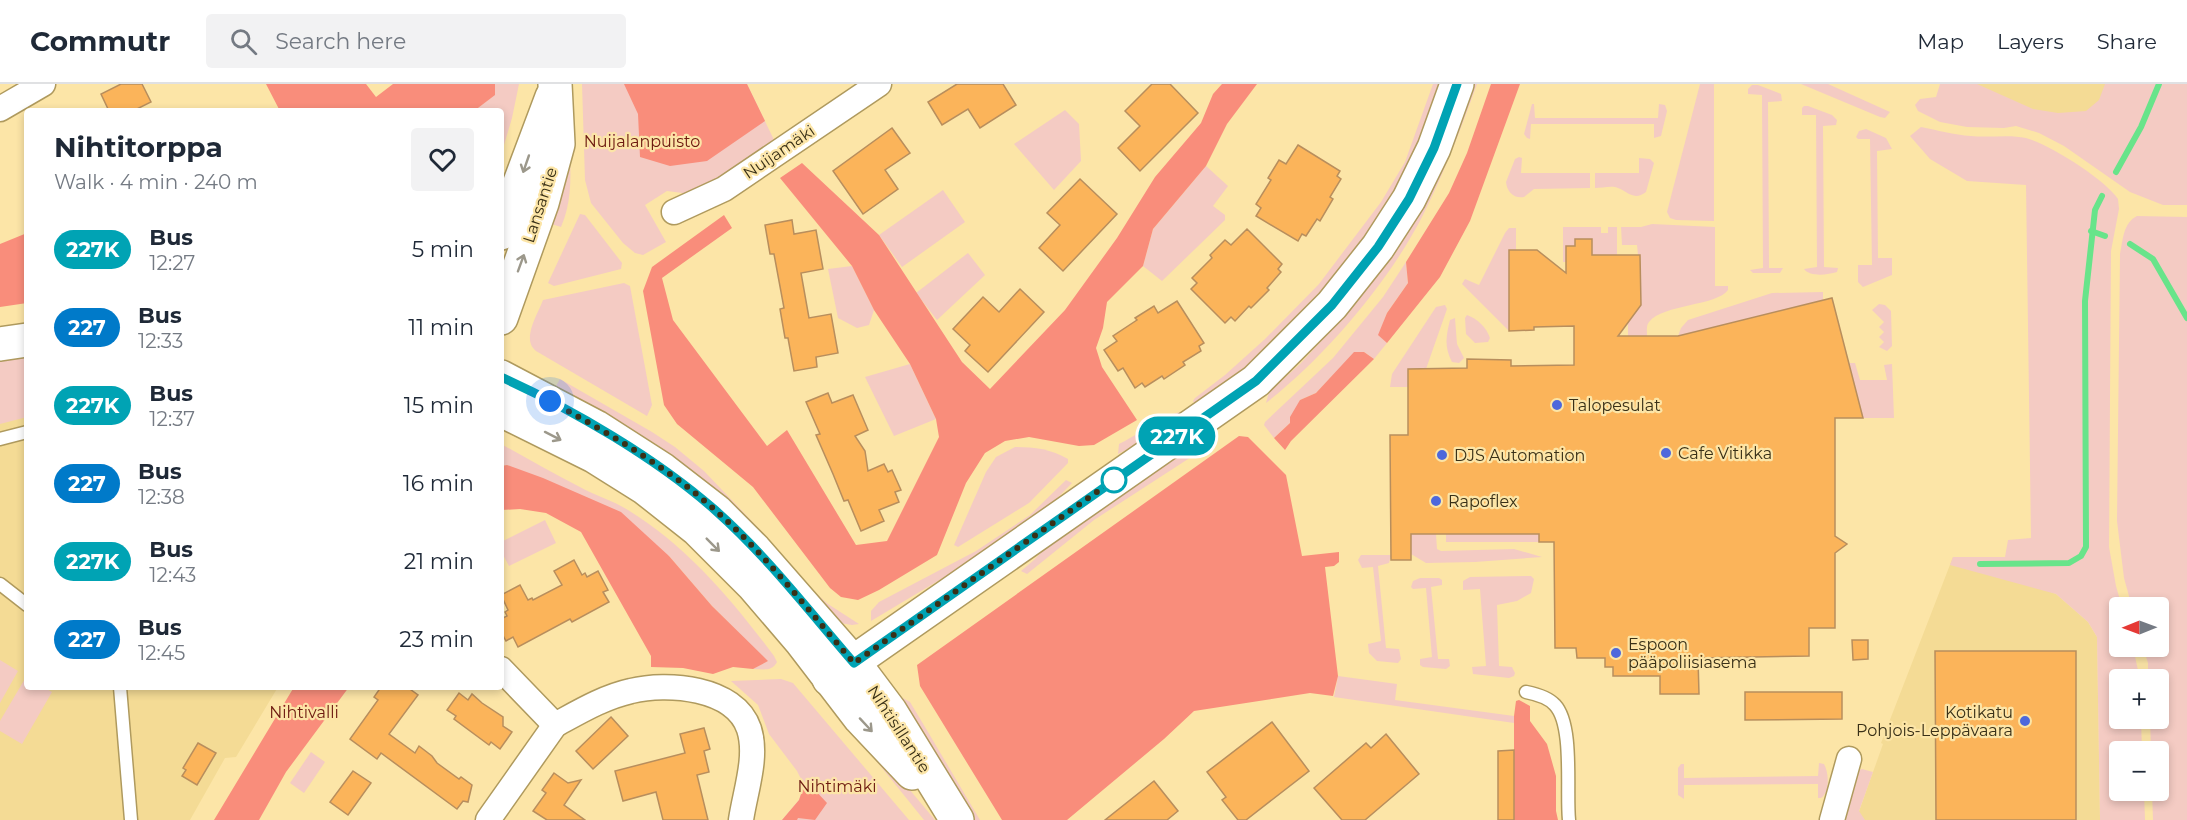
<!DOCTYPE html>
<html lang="en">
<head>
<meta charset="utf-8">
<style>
  :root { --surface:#fff; --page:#f2f2f3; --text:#1f2937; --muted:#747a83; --line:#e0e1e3 }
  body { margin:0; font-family:Montserrat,sans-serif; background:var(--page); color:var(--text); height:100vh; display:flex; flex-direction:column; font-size:22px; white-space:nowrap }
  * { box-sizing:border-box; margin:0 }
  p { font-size:20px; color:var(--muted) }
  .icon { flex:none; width:33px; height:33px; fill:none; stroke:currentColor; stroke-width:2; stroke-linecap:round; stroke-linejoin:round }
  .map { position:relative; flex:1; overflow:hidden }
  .side { position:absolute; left:24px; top:24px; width:480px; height:582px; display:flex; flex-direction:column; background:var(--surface); border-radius:6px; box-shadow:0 3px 9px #0003 }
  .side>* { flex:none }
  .badge { padding:0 12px; border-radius:20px; font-size:21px; line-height:39px }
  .needle { width:39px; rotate:269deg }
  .tools { position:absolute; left:2109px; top:513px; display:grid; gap:12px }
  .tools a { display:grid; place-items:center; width:60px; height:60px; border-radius:6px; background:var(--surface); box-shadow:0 3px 9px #0003; font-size:30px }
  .you { position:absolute; width:30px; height:30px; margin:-15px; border:4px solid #fff; border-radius:50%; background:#1a73e8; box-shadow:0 0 0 9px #1a73e833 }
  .map>.badge { position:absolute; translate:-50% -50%; box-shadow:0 0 0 3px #fff }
  .round { display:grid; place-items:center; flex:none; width:63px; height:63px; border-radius:6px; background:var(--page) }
  .head { display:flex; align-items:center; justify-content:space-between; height:102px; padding:0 30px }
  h1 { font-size:28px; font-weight:700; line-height:45px }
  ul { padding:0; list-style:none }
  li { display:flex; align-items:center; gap:18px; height:78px; padding:0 30px }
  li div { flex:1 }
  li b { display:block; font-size:22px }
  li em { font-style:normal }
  li .badge { min-width:66px; font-weight:700; text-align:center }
  header { display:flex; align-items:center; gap:36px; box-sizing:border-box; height:84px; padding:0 30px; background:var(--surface); border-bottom:2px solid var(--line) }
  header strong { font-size:28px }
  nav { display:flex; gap:33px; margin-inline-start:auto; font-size:21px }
  .search { width:420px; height:54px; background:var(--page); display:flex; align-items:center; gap:15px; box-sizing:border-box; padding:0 21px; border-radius:6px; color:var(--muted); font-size:22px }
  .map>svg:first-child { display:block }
  .built { fill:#f4db95 }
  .green { fill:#f4cbc3 }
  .forest { fill:#f98d7b }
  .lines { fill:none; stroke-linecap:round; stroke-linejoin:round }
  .stream { stroke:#68e48a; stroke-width:6 }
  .building { fill:#fbb45a; stroke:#b88e5d; stroke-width:1.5 }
  .lane-casing { stroke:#af9a5e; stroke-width:15 }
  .street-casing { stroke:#af9a5e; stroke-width:27 }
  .secondary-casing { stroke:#af9a5e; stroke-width:36 }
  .lane { stroke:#fff; stroke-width:12 }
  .street { stroke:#fff; stroke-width:24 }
  .secondary { stroke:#fff; stroke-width:33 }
  .oneway { stroke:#9c988b }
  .line-casing { stroke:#fff; stroke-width:14 }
  .line { stroke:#00a3b4; stroke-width:9 }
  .walk { stroke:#393017; stroke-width:6; stroke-dasharray:0 10.8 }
  .poi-dot { fill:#4e68dc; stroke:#fce5a7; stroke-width:2 }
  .stop-dot { fill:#fff; stroke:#00a3b4; stroke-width:3 }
  .labels { text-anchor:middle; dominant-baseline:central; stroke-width:4.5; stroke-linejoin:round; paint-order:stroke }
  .park-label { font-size:16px; fill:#6c180f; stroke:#fce5a7 }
  .street-label { font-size:16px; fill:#393017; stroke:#fce5a7 }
  .poi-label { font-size:16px; fill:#393017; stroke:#fce5a7; text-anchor:start }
</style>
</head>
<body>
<header>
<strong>Commutr</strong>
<div class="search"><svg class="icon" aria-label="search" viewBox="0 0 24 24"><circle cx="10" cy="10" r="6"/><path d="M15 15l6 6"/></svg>Search here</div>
<nav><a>Map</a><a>Layers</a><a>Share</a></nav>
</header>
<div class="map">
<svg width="2187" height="736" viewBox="0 0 2187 736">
  <rect width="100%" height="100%" fill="#fce5a7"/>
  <!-- built -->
  <g class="built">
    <polygon points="1955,0 2107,0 2107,67"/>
    <polygon points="27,311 27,603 278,603 236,673 225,674 190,736 0,736 0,314"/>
    <polygon points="1953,473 2056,510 2088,538 2097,553 2100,736 1856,736 1883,660 1881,659"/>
  </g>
  <!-- green -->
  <g class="green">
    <polygon points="495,0 519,0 512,34 501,71 501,27 474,27 494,11"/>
    <polygon points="582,0 747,0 775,58 698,111 667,107 645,121 666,158 643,171 635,169 623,159 591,119 585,96"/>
    <polygon points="1433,0 1442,0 1432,35 1385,128 1327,204 1268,263 1230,297 1196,322 1193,317 1195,314 1225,291 1265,255 1319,200 1381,118 1405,78"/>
    <path d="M1470,0H1477C1461,45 1444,89 1423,131C1389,198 1325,273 1266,319L1269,308L1300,280L1345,231Z"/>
    <polygon points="1700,0 1714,0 1714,137 1676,136 1670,134 1667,128"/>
    <polygon points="1801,0 1828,0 1890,28 1885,34 1880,33"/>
    <polygon points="1940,0 1977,0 2033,25 2058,29 2086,27 2099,16 2105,0 2187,0 2187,121 2163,121 2130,108 2064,62 2039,49 2016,42 2004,44 1967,43 1940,38 1918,27 1915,21 1920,15 1936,13"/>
    <polygon points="1752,1 1758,1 1781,10 1782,17 1768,18 1769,184 1783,184 1780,189 1753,189 1750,186 1763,184 1762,11 1748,10 1748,5"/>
    <polygon points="1532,20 1534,20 1535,34 1658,34 1659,20 1665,21 1667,27 1661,52 1654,54 1654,40 1531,40 1530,55 1527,54 1524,50"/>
    <path d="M1804,22H1808L1832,31L1837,36L1836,41L1823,42L1824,183L1838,184L1837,188C1827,191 1810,193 1804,185L1817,183L1816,31H1802V24Z"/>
    <polygon points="1065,26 1079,40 1081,77 1054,106 1014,60"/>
    <path d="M1921,43C1937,46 1954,51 1971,52C1989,54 2009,50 2026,54C2049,60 2106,96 2118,115L2119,125L2111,167L2109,463L2116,502L2122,523L2120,524V562L2133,563L2139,591V595L2120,596V634L2141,635L2142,667L2120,668V706L2144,707L2145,736H2100L2097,553L2088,538L2056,510L1950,481L1953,473H2005L2008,456L2031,454L2026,101L1967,97L1930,75L1910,52Z"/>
    <polygon points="1866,45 1886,54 1892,65 1877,67 1878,174 1892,174 1892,191 1863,203 1858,198 1858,181 1872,181 1870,55 1858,55 1856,53 1859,47"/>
    <path d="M570,72C571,97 571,120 561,143L548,139Z"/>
    <path d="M1519,73L1522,74L1521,89H1590V104L1534,105L1524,113C1514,115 1507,108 1506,98L1515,75Z"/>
    <path d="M1639,74L1650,75L1654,79L1646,108C1633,118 1627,106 1615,103C1609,102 1601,104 1595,104V89H1639Z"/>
    <polygon points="1206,82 1228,102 1213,122 1225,131 1225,136 1162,197 1143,182 1153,145"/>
    <polygon points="943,106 965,138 902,183 879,151"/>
    <polygon points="580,130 585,131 622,179 621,185 554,202 548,199"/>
    <path d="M2137,132L2187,133V736H2153L2152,707L2158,706V668L2151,667L2150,635L2158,634V596L2148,595V579L2143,563L2158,562V524L2132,523L2124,494L2117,437L2120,170C2123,156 2123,139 2137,132Z"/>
    <path d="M1652,140L1715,143V202H1728V206C1717,222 1663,220 1649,238C1646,242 1647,247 1647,252H1628V239L1641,221L1640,171H1638L1637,161H1622L1621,143H1641Z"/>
    <polygon points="1563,143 1601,143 1601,149 1608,149 1608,143 1617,143 1617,171 1592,171 1591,155 1576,155 1575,162 1566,162 1566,178 1563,178"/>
    <polygon points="1509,144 1516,144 1516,166 1509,167 1509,247 1462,200 1465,195 1479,201 1505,149"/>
    <polygon points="968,169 985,191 937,236 916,209"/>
    <polygon points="1406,178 1408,199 1387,229 1379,251 1387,259 1374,275 1364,268 1333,291 1316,309 1300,316 1290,339 1274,354 1264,341 1265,338 1333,274 1383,213"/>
    <polygon points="852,182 874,226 869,241 857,244 838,234 828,185"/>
    <path d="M624,199L630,202L652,321L647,332L536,267C521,255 538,230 543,216Z"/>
    <polygon points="1823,208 1823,216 1678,252 1681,244 1688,236 1772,209"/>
    <polygon points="1879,220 1885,221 1891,227 1892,262 1887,267 1879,263 1884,258 1879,253 1884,248 1879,243 1884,238 1872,226"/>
    <polygon points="1445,221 1447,225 1426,285 1408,285 1408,303 1390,303 1392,290 1436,223"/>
    <path d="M1467,231C1478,235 1486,243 1490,254L1488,258L1475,259L1466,250L1465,234Z"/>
    <path d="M1455,234L1457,260L1464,274L1459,279L1452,278C1444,263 1446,252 1450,236Z"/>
    <polygon points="27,272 27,333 0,340 0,274"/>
    <polygon points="1849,279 1855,279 1860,296 1887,296 1884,281 1892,280 1894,334 1863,334"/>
    <polygon points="910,280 936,335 894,352 865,293"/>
    <polygon points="560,295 652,348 675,363 704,387 765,451 813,507 828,520 859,540 852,541 840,539 693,388 654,359 556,302"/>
    <path d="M1181,328L1184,332L1149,354L1118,370L1119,360C1134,353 1168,329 1181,328Z"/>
    <polygon points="1203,357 1202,366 1094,436 1027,490 1021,487 1034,476 1051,458 1127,404"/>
    <path d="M501,360C527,374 552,389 578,402C594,411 612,416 628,426C687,462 733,517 774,572L777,578C772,588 763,585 753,585L767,577L712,522L669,472L507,381L501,382Z"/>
    <path d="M1015,363C1034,363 1051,365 1068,375V379L1029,419L958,463L954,461L986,388L996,373Z"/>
    <polygon points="1066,396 1072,399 1034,438 1023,446 871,537 871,527 879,518 976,467 1030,431"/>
    <polygon points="545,436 556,459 509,482 501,467 501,458"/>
    <polygon points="1411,450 1436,450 1437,465 1441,467 1514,465 1542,473 1475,478 1426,479 1411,470"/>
    <rect x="1446" y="450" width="93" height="8"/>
    <polygon points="1361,471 1391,471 1389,479 1378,482 1386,564 1399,565 1401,575 1398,579 1377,577 1369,569 1368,560 1381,557 1373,483 1362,484 1358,476"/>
    <polygon points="1531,492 1534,495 1531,509 1517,517 1497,521 1499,582 1512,583 1515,589 1514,592 1509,594 1473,590 1472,583 1486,582 1480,505 1463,506 1463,497 1470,493"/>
    <polygon points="1420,494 1439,494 1442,496 1442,501 1431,503 1438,575 1449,575 1450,582 1446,585 1423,583 1420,581 1420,575 1432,573 1426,504 1413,505 1411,503 1413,497"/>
    <polygon points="0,576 18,587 0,619"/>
    <polygon points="1338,592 1397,600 1395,616 1514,632 1514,639 1334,613"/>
    <polygon points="26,593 27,603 43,603 52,608 22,660 0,647 0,637"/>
    <polygon points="781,595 793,599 909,736 782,736 799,716 804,701 797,687 769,650 758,621 731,597"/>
    <polygon points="901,613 910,618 925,643 980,736 969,736 896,614"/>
    <polygon points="857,643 935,736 924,736 853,648"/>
    <polygon points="311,668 325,678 304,709 290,699"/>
    <path d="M1819,679L1824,680C1829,689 1830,708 1821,714H1818V700L1684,701V715L1678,711V684L1681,680H1684V694L1818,692Z"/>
    <polygon points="1862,685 1873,688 1859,727 1865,736 1844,736 1857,687"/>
  </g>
  <!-- forest -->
  <g class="forest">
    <polygon points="266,0 366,0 376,13 393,0 495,0 495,11 474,27 280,27"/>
    <polygon points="624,0 747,0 765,37 707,77 670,82 640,73 638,30"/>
    <polygon points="1222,0 1257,0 1227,40 1206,82 1153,145 1143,182 1107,218 1103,244 1096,264 1102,283 1137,336 1094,361 1079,362 1029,353 1005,357 985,369 966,399 937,471 879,506 858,516 841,513 830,504 753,403 677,340 664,321 643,207 652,183 724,131 732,144 662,194 673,236 767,362 787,346 856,461 887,457 939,353 936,335 910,280 874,226 852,182 780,94 802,79 879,151 962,278 990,305 1065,226 1117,154 1155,93 1201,39 1213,10"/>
    <polygon points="1491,0 1520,0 1470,137 1440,193 1387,259 1378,251 1387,229 1408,199 1406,178 1449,109 1467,69"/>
    <polygon points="27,149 27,219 0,223 0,160"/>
    <polygon points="1354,268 1364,268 1374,275 1291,357 1285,366 1274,354 1290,339 1290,333 1300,316 1316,309"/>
    <polygon points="1239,352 1248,353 1286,391 1302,472 1339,468 1339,478 1334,482 1325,483 1338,592 1333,612 1310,609 1194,627 1164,655 1067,736 1002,736 920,602 917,581"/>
    <polygon points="507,381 543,394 621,428 669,472 712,522 768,577 753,585 733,583 713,590 683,584 651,583 651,572 581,448 546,429 520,425 501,426 501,382"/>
    <polygon points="294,603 349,603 286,688 259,736 214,736"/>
    <polygon points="1519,616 1530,622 1530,637 1547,660 1556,692 1556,727 1558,736 1514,736 1514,632 1516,617"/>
    <polygon points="804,701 814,705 827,719 815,736 798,734 797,736 782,736 799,716"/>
  </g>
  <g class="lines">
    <!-- stream -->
    <g class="stream">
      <polyline points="2116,88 2141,43 2159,0"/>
      <polyline points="2091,147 2105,152"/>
      <polyline points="2130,160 2153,175 2187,234"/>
      <polyline points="1980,480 2069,479 2081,472 2086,463 2085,217 2095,126 2102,112"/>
    </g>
  </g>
  <!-- building -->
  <g class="building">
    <polygon points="121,0 142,0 151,18 133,27 109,27 101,10"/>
    <polygon points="957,0 1003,0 1016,21 980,44 968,25 942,41 928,18"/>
    <polygon points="1152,0 1170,0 1198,29 1140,87 1118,64 1140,42 1125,27"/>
    <polygon points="892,44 910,69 885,86 898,105 863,130 833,87"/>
    <polygon points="1298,61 1340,87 1337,92 1341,95 1330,113 1333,115 1320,137 1317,135 1306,152 1302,150 1298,157 1256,132 1261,124 1256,120 1271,96 1268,94 1279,76 1286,80"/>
    <polygon points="1080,95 1117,130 1063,187 1039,164 1060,141 1047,129"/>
    <polygon points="792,136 794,150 816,146 823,185 801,189 809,234 831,230 838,269 816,273 817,283 794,287 788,254 785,254 780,225 784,224 774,170 770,170 765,141"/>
    <polygon points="1247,145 1282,180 1278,185 1281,188 1267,204 1269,206 1251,224 1249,222 1235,237 1231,233 1225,239 1191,205 1197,199 1192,194 1212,174 1210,171 1225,156 1231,161"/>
    <polygon points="1575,155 1592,155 1592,171 1640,171 1641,221 1618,252 1678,252 1832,214 1863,334 1835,334 1835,452 1847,460 1835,469 1835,544 1809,544 1809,572 1698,574 1699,610 1660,610 1660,592 1613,592 1613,583 1605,583 1605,574 1577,574 1576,564 1555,564 1554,458 1539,458 1539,450 1411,450 1411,476 1391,476 1390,351 1408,351 1408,285 1467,284 1467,275 1511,276 1511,282 1574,281 1574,242 1534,243 1534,246 1509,247 1509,166 1537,166 1566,189 1566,162 1575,162"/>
    <polygon points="1020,205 1044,228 988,288 965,267 970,261 953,245 983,213 999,228"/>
    <polygon points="1177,217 1204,259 1199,262 1201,267 1183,278 1185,281 1164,295 1162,292 1145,303 1142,299 1135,304 1123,284 1118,287 1104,266 1117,257 1113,252 1137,236 1135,234 1154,222 1158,229"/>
    <polygon points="828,309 832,319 853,311 868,346 855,352 865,367 868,387 884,380 888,388 892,386 901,406 895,408 899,418 879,426 884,437 861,447 848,416 844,417 833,390 816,351 820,350 806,318"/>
    <polygon points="574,476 582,491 585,489 587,493 598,487 608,506 603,508 609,518 572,538 570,535 518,563 513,553 506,557 501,548 501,535 507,532 505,528 508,526 501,511 520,501 528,516 532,514 533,516 562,501 554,487"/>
    <polygon points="1852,556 1868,556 1868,575 1853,576"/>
    <polygon points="1935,567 2076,567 2076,736 1936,736"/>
    <polygon points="381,603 407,603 418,611 389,650 415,669 419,662 432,672 437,679 459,695 461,693 472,701 468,718 463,717 457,725 381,669 377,675 350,655 378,616 374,613"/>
    <polygon points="1745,608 1842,608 1842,635 1745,636"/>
    <polygon points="459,609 468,616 472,610 482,619 503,633 503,642 512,648 500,665 491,658 489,661 454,635 456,632 447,626"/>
    <polygon points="611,633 628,652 593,685 576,667"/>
    <polygon points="1272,638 1309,687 1246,736 1238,736 1222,716 1226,713 1207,688"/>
    <polygon points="704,644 710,665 704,667 709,688 697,691 708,736 663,736 656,708 623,717 615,687 685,669 680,650"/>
    <polygon points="1386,650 1419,690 1365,736 1342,736 1314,704 1366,659 1371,664"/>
    <polygon points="198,659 216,669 197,701 182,692 186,686 183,684"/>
    <polygon points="1514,666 1514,736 1498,736 1498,667"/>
    <polygon points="353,687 371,699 348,731 330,718"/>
    <polygon points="554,689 568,699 581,696 564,721 585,736 547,736 533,727 546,709 542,706"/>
    <polygon points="1154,697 1178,727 1167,736 1105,736"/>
  </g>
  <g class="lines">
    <!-- lane casing -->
    <g class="lane-casing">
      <g id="lane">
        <polyline points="0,355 27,348"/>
        <polyline points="0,500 27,521"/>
        <polyline points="120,603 131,736"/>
        <path d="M1526,608C1536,610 1548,613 1555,621C1574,641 1566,708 1569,736"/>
      </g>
    </g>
    <!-- street casing -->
    <g class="street-casing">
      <g id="street">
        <polyline points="0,25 43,0"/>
        <polyline points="674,128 724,105 879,0"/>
        <path d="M501,585L555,641C579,628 604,613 631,607C667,598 735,603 749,645C758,673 745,708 741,736"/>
        <polyline points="488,736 555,641"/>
        <polyline points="1832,736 1849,675"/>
      </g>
    </g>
    <!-- secondary casing -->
    <g class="secondary-casing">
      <g id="secondary">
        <polyline points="501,149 552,13"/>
        <polyline points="501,234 542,119 558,60 555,0"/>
        <polyline points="0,260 27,256"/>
        <polyline points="501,293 596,343 663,386 716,427 755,466 854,579 890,627 957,736"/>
        <polyline points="501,326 594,372 645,404 697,445 753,501 801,557 860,634 912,689"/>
        <polyline points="829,595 1256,297 1332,221 1378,163 1409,115 1434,64 1457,0"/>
      </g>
    </g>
    <!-- lane -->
    <use href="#lane" class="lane"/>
    <!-- street -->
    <use href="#street" class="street"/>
    <!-- secondary -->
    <use href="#secondary" class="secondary"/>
  </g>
  <!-- one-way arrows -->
  <defs><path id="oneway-shaft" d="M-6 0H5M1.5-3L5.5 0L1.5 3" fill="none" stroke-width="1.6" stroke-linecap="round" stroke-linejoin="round" transform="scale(1.5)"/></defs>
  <g class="oneway">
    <use href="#oneway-shaft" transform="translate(526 80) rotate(109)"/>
    <use href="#oneway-shaft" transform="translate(521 179) rotate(-70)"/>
    <use href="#oneway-shaft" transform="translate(553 352) rotate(27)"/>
    <use href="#oneway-shaft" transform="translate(713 461) rotate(45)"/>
    <use href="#oneway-shaft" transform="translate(866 641) rotate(47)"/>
  </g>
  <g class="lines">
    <!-- line casing -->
    <g class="line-casing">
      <path id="line" d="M501,293C572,325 656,374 715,426C766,471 809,527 854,579L1256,297L1332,221L1378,163L1409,115L1434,64L1457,0"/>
    </g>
    <!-- line -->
    <use href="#line" class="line"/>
    <!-- walk -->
    <path class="walk" d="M550,317C608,349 666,382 715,426C766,471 809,527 854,579L1114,396"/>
  </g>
  <!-- markers -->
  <g class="poi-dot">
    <circle cx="1557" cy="321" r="6"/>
    <circle cx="1666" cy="369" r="6"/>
    <circle cx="1442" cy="371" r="6"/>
    <circle cx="1436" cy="417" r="6"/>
    <circle cx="1616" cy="569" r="6"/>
    <circle cx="2025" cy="637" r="6"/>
  </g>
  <circle class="stop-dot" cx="1114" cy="396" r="12"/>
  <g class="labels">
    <!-- park labels -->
    <g class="park-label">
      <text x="642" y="57">Nuijalanpuisto</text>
      <text x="304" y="628">Nihtivalli</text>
      <text x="837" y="702">Nihtimäki</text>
    </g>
    <!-- street labels -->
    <g class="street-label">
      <text transform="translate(779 68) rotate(-34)">Nuijamäki</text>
      <text transform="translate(540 121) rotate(-72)">Lansantie</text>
      <text transform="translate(899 645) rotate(57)">Nihtisillantie</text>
    </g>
    <!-- poi labels -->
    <g class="poi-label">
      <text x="1569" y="321">Talopesulat</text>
      <text x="1678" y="369">Cafe Vitikka</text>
      <text x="1454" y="371">DJS Automation</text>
      <text x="1448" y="417">Rapoflex</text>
      <text x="1628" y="560">Espoon<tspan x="1628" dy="18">pääpoliisiasema</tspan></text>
      <text x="2013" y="628" text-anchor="end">Kotikatu<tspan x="2013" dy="18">Pohjois-Leppävaara</tspan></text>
    </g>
  </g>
</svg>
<div class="tools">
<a><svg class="needle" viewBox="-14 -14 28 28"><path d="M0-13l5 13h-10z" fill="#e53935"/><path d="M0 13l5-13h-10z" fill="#747a83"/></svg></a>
<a>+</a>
<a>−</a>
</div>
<div class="you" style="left:550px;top:317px"></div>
<b class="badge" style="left:1177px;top:352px;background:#00a3b4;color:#fff">227K</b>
<section class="side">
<div class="head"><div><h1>Nihtitorppa</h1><p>Walk · 4 min · 240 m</p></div><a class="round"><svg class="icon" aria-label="heart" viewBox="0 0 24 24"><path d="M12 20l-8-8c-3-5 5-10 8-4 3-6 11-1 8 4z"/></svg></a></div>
<ul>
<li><span class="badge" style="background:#00a3b4;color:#fff">227K</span><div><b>Bus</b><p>12:27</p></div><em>5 min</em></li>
<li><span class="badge" style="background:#007ac9;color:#fff">227</span><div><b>Bus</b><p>12:33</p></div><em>11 min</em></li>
<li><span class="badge" style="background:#00a3b4;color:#fff">227K</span><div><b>Bus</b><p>12:37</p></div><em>15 min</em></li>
<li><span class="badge" style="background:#007ac9;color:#fff">227</span><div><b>Bus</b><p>12:38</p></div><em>16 min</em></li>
<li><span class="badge" style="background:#00a3b4;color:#fff">227K</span><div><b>Bus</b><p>12:43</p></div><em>21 min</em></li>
<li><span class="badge" style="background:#007ac9;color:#fff">227</span><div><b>Bus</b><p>12:45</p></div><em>23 min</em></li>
</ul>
</section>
</div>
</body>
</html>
